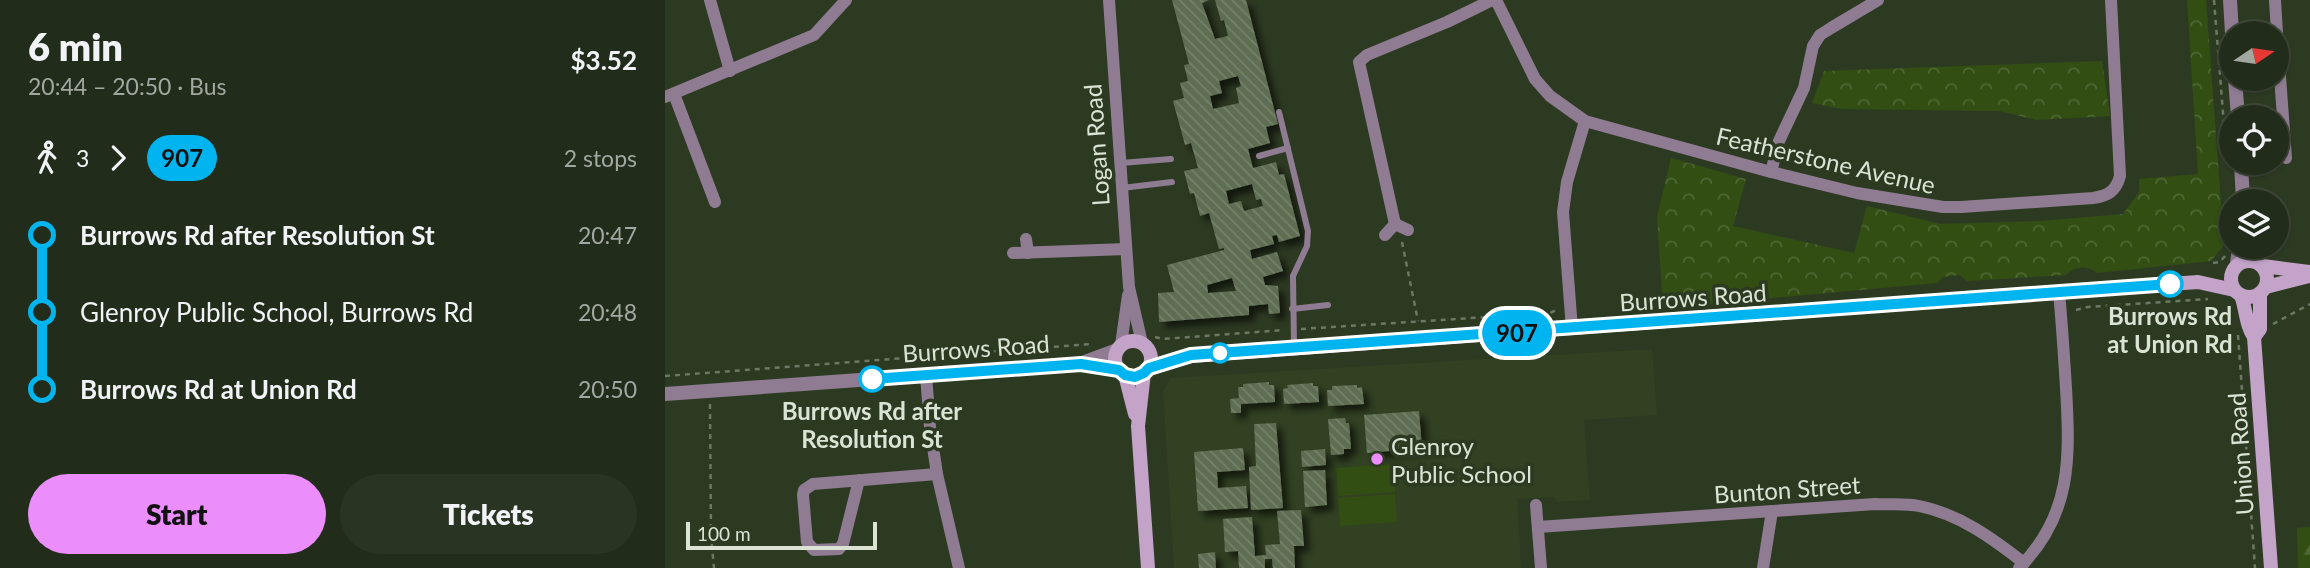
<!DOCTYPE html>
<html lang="en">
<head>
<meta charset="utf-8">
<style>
  :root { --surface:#222c1a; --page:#2a3423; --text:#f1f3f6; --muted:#a2a7a2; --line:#3f4839; --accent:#eb8dfb }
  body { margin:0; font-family:Lato,sans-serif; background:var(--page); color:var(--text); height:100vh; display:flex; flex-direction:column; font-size:26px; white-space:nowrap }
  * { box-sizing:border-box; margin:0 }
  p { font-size:23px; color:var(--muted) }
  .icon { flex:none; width:38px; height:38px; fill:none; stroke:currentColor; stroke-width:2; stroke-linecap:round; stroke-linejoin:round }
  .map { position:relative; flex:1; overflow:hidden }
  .details { display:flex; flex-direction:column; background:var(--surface); width:665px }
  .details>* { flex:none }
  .badge { padding:0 14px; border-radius:23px; font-size:24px; line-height:46px }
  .needle { width:46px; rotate:77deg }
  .buttons { position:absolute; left:1554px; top:21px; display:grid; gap:14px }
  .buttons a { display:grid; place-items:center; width:70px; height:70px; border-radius:50%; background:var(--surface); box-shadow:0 2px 5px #0004,0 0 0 2px var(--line); font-size:35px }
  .scale { position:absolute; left:21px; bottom:18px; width:191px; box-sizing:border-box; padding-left:7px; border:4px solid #dae3d4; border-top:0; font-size:19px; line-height:24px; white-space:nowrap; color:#dae3d4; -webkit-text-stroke:5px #2d3a22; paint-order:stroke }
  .map>.badge { position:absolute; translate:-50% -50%; box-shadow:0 0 0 4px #fff }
  .legs { display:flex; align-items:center; gap:10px; height:77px; padding:0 28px; font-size:23px }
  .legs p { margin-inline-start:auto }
  .summary { display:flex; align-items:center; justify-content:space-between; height:119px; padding:0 28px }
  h1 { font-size:38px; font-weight:800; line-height:52px }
  .primary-button { display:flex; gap:14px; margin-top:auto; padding:14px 28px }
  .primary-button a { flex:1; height:80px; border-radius:42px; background:var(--accent); color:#111; font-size:28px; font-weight:800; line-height:80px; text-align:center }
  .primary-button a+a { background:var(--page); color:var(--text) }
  ul { padding:0 28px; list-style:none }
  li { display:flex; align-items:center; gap:24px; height:77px; font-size:26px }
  li i { display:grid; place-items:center; width:10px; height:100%; margin:0 9px; background:currentColor }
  li i::after { content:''; width:18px; height:18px; margin:-9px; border:5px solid; border-radius:50%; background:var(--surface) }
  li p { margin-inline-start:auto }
  li:first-child i { background:linear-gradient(#0000 50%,currentColor 0) }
  li:last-child i { background:linear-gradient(currentColor 50%,#0000 0) }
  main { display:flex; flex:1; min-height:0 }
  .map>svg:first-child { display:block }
  .built { fill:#314122 }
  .forest { fill:url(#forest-firs) }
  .park { fill:url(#park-crowns) }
  .garden { fill:#324e13 }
  .building { fill:url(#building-back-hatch); fill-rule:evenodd; filter:url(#shadow) }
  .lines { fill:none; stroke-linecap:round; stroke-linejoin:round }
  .path { stroke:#6d7864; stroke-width:2.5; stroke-dasharray:5 5; stroke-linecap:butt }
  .service { stroke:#8f7c93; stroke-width:6 }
  .minor { stroke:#8f7c93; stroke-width:12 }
  .tertiary { stroke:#8f7c93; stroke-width:14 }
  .secondary { stroke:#c3a3c8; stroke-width:14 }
  .line-1-casing { stroke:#fff; stroke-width:16 }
  .line-1 { stroke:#00b5ef; stroke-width:10 }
  .stop-1-dot { fill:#fff; stroke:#00b5ef; stroke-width:3.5 }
  .poi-dot { fill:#eb8dfb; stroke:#2d3a22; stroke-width:2.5 }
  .labels { text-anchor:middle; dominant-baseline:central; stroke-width:7; stroke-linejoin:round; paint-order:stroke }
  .street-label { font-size:24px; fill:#dae3d4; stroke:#2d3a22 }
  .stop-label { font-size:24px; font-weight:bold; fill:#dae3d4; stroke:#2d3a22 }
  .poi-label { font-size:24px; fill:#dae3d4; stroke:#2d3a22; text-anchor:start }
</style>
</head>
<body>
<main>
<section class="details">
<div class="summary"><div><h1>6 min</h1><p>20:44 – 20:50 · Bus</p></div><b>$3.52</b></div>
<div class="legs"><svg class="icon" aria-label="walk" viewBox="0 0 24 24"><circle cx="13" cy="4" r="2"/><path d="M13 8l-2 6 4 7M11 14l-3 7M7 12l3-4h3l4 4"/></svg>3<svg class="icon" aria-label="forward" viewBox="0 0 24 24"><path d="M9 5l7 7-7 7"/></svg><b class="badge" style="background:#00b5ef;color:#111">907</b><p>2 stops</p></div>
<ul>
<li><i style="color:#00b5ef"></i><b>Burrows Rd after Resolution St</b><p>20:47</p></li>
<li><i style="color:#00b5ef"></i><span>Glenroy Public School, Burrows Rd</span><p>20:48</p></li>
<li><i style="color:#00b5ef"></i><b>Burrows Rd at Union Rd</b><p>20:50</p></li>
</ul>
<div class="primary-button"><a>Start</a><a>Tickets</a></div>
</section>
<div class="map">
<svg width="1645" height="568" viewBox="0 0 1645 568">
  <defs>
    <pattern id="forest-firs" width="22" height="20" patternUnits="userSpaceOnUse" patternTransform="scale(1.75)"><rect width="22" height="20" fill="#324e13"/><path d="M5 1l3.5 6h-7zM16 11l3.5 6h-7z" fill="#4f6734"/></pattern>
    <pattern id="park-crowns" width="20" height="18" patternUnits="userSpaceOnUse" patternTransform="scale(1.75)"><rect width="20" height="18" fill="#324e13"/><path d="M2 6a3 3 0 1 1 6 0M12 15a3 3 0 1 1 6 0" fill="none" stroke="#4f6734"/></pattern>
    <pattern id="building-back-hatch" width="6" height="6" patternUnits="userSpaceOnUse" patternTransform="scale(1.75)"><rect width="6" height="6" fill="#5e6d52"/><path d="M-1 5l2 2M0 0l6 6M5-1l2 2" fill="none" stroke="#74826a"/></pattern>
    <filter id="shadow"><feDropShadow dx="6" dy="6" stdDeviation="3.5" flood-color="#0009"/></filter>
  </defs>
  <rect width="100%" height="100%" fill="#2d3a22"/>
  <!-- built -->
  <polygon class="built" points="987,349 992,415 919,420 925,500 893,502 889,497 852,499 856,568 509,568 498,391 506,378"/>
  <!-- forest -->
  <polygon class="forest" points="1645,527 1645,568 1633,568 1632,528"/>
  <!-- park -->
  <g class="park">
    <path d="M1522,0H1541L1559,245L1546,261L1432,273C1421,265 1410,266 1401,275L1302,281L1295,275L1278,277L1272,283L998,308L992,217L1006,158L1081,179L1068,226L1189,253L1202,206L1275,224L1375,221L1458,214L1474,192V179L1533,174Z"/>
    <polygon points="1437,61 1445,116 1371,120 1335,111 1176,109 1147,103 1159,71"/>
  </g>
  <!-- garden -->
  <g class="garden">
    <polygon points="728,464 730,492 673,496 671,468"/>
    <polygon points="730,494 732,522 675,526 673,498"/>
  </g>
  <!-- building -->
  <g class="building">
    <path d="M507,0H544L537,3L550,39L563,36L559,20L556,21L550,0H581L613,124L601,127L605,143L583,149L588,168L611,162L614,175L619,174L635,236L614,242L612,235L607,236L609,244L585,250L587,259L612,252L618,271L598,277L600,285L613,286L615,313L604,314L603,304L584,306V315L494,322L493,293L509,292L502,265L559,250V248L554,249L544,213L535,216L529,193L525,194L519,171L533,168L526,143L520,145L508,101L519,98L515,83L523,81L519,65L524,64ZM573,76L576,86L571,88L574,103L548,109L545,96L557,93L554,81ZM587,184L591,200L596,199L598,206L579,211L576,201L564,204L561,191ZM567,278L571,291L543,293L542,285Z"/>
    <polygon points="604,382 604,385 609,385 610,402 576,404 576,413 566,413 565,399 574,398 573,387 578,387 578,384"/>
    <polygon points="648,383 648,386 653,386 654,402 619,404 618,389 623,388 622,385"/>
    <polygon points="692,385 692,388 697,387 699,404 663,406 662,390 667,390 667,386"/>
    <polygon points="754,411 757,448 702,453 699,415"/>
    <polygon points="680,418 681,423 684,423 686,449 679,449 679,454 666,455 663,419"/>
    <polygon points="611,423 618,508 586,510 584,467 591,466 589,424"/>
    <polygon points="578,448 580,470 552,472 553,488 581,486 583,508 533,511 529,452"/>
    <polygon points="660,449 661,465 637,467 636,451"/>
    <polygon points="660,470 662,505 640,507 638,471"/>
    <polygon points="636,510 639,546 629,546 630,568 608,568 607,559 600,559 600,568 574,568 573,551 560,552 558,519 587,517 590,556 601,555 600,545 615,544 612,511"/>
    <polygon points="550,552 551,568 534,568 533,554"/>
  </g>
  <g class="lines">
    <!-- path -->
    <g class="path">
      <polyline points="1549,0 1562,163"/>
      <polyline points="1565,205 1566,223"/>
      <polyline points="737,242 753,321"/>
      <polyline points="1548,263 1555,262 1560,256"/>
      <polyline points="1411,310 1423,307 1543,299"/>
      <polyline points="1608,324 1645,304"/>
      <polyline points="636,329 885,313 893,309"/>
      <polyline points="1573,335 1590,568"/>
      <polyline points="490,337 498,339 619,330"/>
      <polyline points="0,376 426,344"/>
      <polyline points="45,404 46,536 49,568"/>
    </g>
    <!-- service -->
    <g class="service">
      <polyline points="614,112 643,231 642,246 628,276 629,347"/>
      <polyline points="594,156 623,148"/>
      <polyline points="456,163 506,159"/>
      <polyline points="457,188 507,182"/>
      <polyline points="627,309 663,305"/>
    </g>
    <!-- minor -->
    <g class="minor">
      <polyline points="45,0 65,71"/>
      <polyline points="444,0 464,287 477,343"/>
      <path d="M831,0L870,79L885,96L920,121L1106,172L1192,193L1278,207H1296L1428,198C1443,196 1451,191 1455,176L1446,0"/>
      <polyline points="1610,0 1612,33"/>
      <polyline points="1612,36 1621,158"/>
      <polyline points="9,94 50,202"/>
      <polyline points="0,97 149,35 181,0"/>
      <polyline points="1106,172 1114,141 1139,88 1148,46 1155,35 1166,28 1213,0"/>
      <polyline points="730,224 694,62 702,55 782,22 827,0"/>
      <polyline points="730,224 743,230"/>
      <polyline points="720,235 730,224"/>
      <polyline points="361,239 363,253"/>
      <polyline points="348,253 461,249"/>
      <polyline points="907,329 898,212 902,182 920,121"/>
      <polyline points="456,345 463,295"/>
      <polyline points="261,375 265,427 272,474 294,568"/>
      <polyline points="194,480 178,544 174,549 149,550 142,542 138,495 139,490 148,484 272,474"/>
      <polyline points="871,505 876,568"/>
      <path d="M873,527L1210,504C1224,505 1240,503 1254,506C1294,514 1327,538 1359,563"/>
      <polyline points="1098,568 1107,511"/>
      <path d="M1354,568C1407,515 1405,458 1401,388C1399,356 1397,324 1394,292"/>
    </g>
    <!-- tertiary -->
    <g class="tertiary">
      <polyline points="1565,0 1567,33"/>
      <polyline points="1570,79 1573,117"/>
      <polyline points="1576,163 1578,201"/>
      <polyline points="1589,247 1594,263"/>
      <polyline points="1572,264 1574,247"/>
      <polyline points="417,363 452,350"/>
      <polyline points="0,394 416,364 454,370"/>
    </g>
    <!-- secondary -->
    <g class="secondary">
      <circle cx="1584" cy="279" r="18"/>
      <polyline points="1598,266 1645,272"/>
      <polyline points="1601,287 1644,276"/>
      <path d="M1576,295C1581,309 1581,326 1589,337L1606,568"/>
      <polyline points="1589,337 1595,329 1595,293"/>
      <circle cx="468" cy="359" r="18"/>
      <polyline points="484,368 526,356 1533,282 1569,290"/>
      <polyline points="479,373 473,426 483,568"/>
      <polyline points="460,375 470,414"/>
    </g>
  </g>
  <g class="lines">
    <!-- line-1 casing -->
    <g class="line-1-casing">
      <polyline id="line-1" points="207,379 416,364 454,370 460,375 470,377 479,373 484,368 526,355 1505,284"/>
    </g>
    <!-- line-1 -->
    <use href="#line-1" class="line-1"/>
  </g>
  <!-- markers -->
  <g class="stop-1-dot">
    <circle cx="1505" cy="284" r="12"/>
    <circle cx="555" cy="353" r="9"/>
    <circle cx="207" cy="379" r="12"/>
  </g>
  <circle class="poi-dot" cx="712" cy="459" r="7"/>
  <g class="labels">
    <!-- street labels -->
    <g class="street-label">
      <text transform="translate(431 145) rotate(-94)">Logan Road</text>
      <text transform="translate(1161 160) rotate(13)">Featherstone Avenue</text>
      <text transform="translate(1028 297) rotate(-4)">Burrows Road</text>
      <text transform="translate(311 348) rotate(-4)">Burrows Road</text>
      <text transform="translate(1575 454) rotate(-94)">Union Road</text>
      <text transform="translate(1122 489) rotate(-4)">Bunton Street</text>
    </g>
    <!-- stop labels -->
    <g class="stop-label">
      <text x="1505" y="315">Burrows Rd<tspan x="1505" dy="28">at Union Rd</tspan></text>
      <text x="207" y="410">Burrows Rd after<tspan x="207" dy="28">Resolution St</tspan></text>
    </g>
    <!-- poi labels -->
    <g class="poi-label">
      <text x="726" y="445">Glenroy<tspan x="726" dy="28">Public School</tspan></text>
    </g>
  </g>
</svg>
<div class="buttons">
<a><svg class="needle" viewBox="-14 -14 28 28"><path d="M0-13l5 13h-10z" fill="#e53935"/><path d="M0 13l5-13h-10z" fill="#a2a7a2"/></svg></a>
<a><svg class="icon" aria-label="locate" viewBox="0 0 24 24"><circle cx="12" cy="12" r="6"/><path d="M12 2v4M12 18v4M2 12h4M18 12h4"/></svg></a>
<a><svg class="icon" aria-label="layers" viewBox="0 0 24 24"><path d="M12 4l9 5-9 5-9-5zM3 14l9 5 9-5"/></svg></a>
</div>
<div class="scale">100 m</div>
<b class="badge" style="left:852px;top:333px;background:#00b5ef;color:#111">907</b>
</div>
</main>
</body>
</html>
